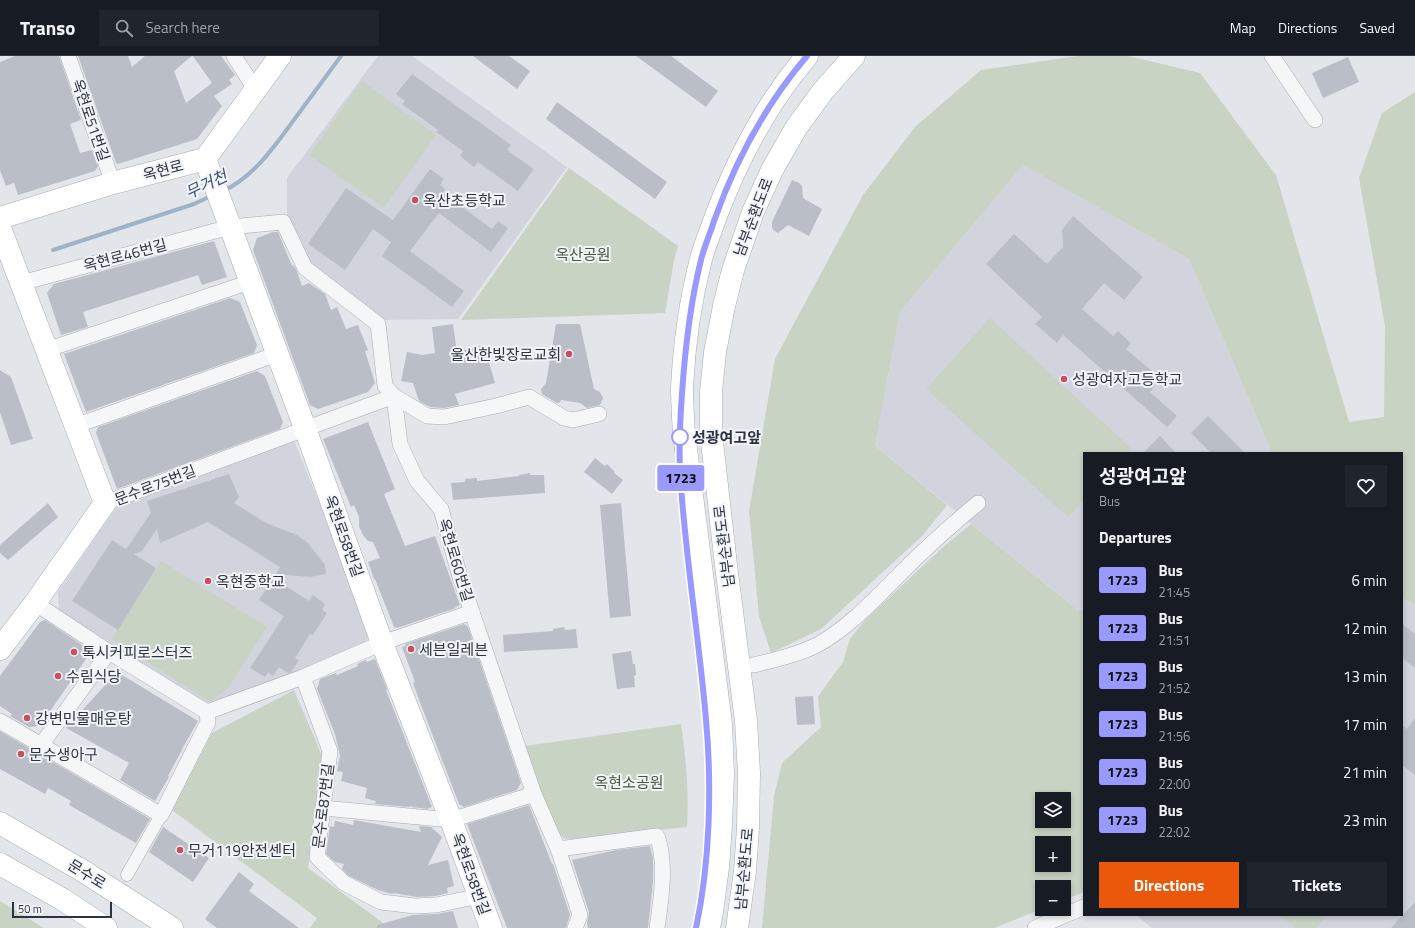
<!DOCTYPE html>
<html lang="en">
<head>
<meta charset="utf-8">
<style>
  :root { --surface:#171b24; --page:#20242c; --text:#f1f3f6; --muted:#9ea1a6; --line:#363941; --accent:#ea580c }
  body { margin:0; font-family:"Titillium Web","Noto Sans KR",sans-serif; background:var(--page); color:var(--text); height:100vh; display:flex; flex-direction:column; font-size:15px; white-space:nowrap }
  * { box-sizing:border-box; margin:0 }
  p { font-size:13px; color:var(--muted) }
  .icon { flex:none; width:22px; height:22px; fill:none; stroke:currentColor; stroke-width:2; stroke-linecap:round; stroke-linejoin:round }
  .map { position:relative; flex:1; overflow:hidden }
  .sheet { position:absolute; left:1083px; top:396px; width:320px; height:464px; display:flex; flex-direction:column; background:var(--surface); border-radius:0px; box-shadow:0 2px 6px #0003 }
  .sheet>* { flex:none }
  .badge { padding:0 8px; border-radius:3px; font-size:14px; line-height:26px }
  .controls { position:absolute; left:1035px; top:736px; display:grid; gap:8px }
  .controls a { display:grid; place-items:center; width:36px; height:36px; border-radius:0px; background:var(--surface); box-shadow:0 2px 6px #0003; font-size:20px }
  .scale { position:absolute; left:12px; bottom:10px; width:100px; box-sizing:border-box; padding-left:4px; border:2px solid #2b3341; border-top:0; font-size:11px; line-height:14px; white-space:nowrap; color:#2b3341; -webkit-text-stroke:3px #f2f4f7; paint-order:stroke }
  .map>.badge { position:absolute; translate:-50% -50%; box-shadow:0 0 0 2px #fff }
  h2 { padding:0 16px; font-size:15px; line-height:36px }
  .round { display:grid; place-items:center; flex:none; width:42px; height:42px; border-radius:0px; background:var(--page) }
  .overview { display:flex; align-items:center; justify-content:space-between; height:68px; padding:0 16px }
  h1 { font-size:19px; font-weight:700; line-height:30px }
  .primary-button { display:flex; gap:8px; margin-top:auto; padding:8px 16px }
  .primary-button a { flex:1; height:46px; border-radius:0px; background:var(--accent); color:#fff; font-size:16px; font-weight:700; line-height:46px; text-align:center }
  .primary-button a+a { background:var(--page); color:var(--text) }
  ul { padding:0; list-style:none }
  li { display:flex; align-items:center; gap:12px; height:48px; padding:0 16px }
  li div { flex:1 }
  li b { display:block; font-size:15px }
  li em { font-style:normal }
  li .badge { min-width:44px; font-weight:700; text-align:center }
  header { display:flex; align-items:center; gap:24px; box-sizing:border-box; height:56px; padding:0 20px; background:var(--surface); border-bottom:1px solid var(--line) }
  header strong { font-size:19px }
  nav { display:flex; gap:22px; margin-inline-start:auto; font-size:14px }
  .search { width:280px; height:36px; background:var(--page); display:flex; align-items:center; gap:10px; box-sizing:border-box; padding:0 14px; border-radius:0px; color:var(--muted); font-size:15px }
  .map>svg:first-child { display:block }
  .built { fill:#d1d4dc }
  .green { fill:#c8d3c4; fill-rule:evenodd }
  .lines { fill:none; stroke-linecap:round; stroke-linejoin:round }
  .stream { stroke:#9fb3c8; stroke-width:4 }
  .building { fill:#babfc7 }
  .pedestrian-casing { stroke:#a7acb4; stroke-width:13 }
  .minor-casing { stroke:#a7acb4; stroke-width:16 }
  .secondary-casing { stroke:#a7acb4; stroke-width:23 }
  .pedestrian { stroke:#f5f6f8; stroke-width:12 }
  .minor { stroke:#f5f6f8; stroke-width:15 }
  .secondary { stroke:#fff; stroke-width:22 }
  .line-casing { stroke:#fff; stroke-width:9 }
  .line { stroke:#99f; stroke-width:6 }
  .poi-dot { fill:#c84e60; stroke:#f2f4f7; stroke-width:1.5 }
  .stop-dot { fill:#fff; stroke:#99f; stroke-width:2 }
  .labels { text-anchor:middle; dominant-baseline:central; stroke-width:4; stroke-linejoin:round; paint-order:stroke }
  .street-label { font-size:15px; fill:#2b3341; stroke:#f2f4f7 }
  .poi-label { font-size:15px; fill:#2b3341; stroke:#f2f4f7; text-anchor:start }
  .park-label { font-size:15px; fill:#405c39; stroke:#f2f4f7 }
  .stop-label { font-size:15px; font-weight:bold; fill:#2b3341; stroke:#f2f4f7; text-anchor:start }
  .water-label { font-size:16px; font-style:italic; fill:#375273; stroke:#f2f4f7 }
</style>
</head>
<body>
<header>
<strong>Transo</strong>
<div class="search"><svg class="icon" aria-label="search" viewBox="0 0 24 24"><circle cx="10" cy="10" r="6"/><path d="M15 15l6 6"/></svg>Search here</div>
<nav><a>Map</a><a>Directions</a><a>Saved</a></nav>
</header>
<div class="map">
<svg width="1415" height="872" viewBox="0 0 1415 872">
  <rect width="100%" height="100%" fill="#e2e5ea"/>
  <!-- built -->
  <g class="built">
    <polygon points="378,0 412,0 567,111 458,263 381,264 309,208 287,165 287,122"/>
    <polygon points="1023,109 1189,203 1272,397 1084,397 1084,555 1079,555 875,390 900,256"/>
    <polygon points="293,382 346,513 368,579 367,587 299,617 211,648 201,644 59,554 58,536 106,466 118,450"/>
    <polygon points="1402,542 1415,549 1415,872 1152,872 1136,859 1402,859"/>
  </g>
  <!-- green -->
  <g class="green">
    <polygon points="1078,0 1128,0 1200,17 1276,119 1349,366 1384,361 1385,270 1359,122 1382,57 1415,36 1415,549 1402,542 1402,397 1272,397 1189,203 1023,109 900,256 875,390 947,449 922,480 821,573 771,597 759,560 749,455 775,303 863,139 915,71 981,14"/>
    <polygon points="362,25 436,79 384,152 309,99"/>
    <polygon points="569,112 678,190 674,204 665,257 461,264"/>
    <polygon points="990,262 1132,393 1128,397 1084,397 1084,444 1068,461 926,333"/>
    <path d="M971,468L1079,555H1084V836L1064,844V831H1042V853L994,872H762L774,740L782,707L821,671L818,641L824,632L843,606L850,583L865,564L942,492ZM1042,743H1064V765H1042ZM1042,787H1064V809H1042Z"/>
    <polygon points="161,505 267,571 229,631 210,646 112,583"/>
    <polygon points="294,634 323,702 308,812 382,866 383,872 310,872 317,862 172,754 212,677"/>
    <path d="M681,668C686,703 689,735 687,771L572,783C569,783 565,783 563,781C550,772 530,708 525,690Z"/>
    <polygon points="0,845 44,872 0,872"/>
    <polygon points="1279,859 1327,859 1316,872 1296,872"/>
  </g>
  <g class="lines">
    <!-- stream -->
    <g class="stream">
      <path d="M223,135C256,120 278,85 299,57C313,38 327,19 341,0"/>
      <polyline points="53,194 194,148 211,140"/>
    </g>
  </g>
  <!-- building -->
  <g class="building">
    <polygon points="15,0 59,0 81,64 70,68 80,97 92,94 98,110 95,115 18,139 14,127 6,130 0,114 0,6"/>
    <polygon points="78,0 128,0 132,11 145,0 192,0 174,15 186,47 212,27 193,0 221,0 235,19 229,24 232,28 214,40 222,50 197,83 118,108 116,107"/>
    <polygon points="473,0 509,0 530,15 517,33"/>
    <polygon points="636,0 671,0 718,35 706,51"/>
    <polygon points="1348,1 1359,26 1323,42 1312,17"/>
    <polygon points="412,18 511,89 507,94 534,113 518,135 478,106 474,111 460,100 463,95 436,76 438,74 402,48 405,45 396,38"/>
    <polygon points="557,46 667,126 655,143 546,63"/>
    <polygon points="430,113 444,123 440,129 445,133 443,137 492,173 498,165 508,172 491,196 439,157 410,195 464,235 452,251 382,200 391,186 373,173 345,214 308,188 346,132 393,164"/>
    <polygon points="792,124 799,127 802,130 803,142 822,153 809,180 788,169 778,177 773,174 772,171 772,166"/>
    <polygon points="1073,160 1143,221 1124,244 1104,227 1082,253 1113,280 1118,275 1131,287 1126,293 1153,316 1148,322 1156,328 1150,336 1177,360 1167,371 1063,279 1057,287 1035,268 1042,261 986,208 1014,178 1047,208 1063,191 1062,174"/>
    <polygon points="273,176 278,176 292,210 293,209 296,213 302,230 309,227 325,238 331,254 337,251 346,273 358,269 368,294 365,295 375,327 368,336 318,353 310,349 253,194 257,182"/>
    <polygon points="214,185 227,221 202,229 198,219 83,256 88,271 61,279 47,237 54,228"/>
    <polygon points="230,242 240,246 257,289 254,297 86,356 64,298"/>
    <polygon points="453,268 457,296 484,289 495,327 455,338 459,349 443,352 430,351 419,345 413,327 401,325 407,296 422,299 435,297 432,271"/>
    <polygon points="556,268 580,268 594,333 600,336 603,342 600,349 587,352 580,347 561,344 559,347 557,347 542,338 541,333 546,327"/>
    <polygon points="0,314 11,321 33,383 11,389 0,356"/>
    <polygon points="257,315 265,320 283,366 280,373 117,433 96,377 98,371"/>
    <polygon points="1208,360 1245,397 1211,397 1191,377"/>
    <polygon points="368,366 395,433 384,438 405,490 435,480 460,549 455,551 456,552 397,572 394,571 375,523 374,523 368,506 380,502 373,486 368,485 363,479 359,470 359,461 354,449 351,451 323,383"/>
    <polygon points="1160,380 1176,397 1143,397"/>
    <polygon points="595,402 605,410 607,408 615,416 614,417 623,424 612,438 584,416"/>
    <polygon points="530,417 530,419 544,419 545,437 453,444 451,427 465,426 465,423 477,422 477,425 519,420 519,419"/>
    <polygon points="229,418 239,441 234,447 266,467 297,479 308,487 325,509 326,518 310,521 276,518 280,511 208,466 160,487 157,473 142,495 134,498 156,512 118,574 72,545 112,484 126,493 151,457 147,445"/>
    <polygon points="48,447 58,461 8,504 0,497 0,489"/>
    <polygon points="621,447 631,560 610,562 600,449"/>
    <polygon points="273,522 309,545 313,539 325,548 322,554 327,557 313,579 310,578 295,602 299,604 291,616 288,617 279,611 273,620 268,616 265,621 250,612 284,560 259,544"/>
    <polygon points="45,564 88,593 88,600 40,670 29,671 10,660 12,658 0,650 0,620 40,566"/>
    <polygon points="464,568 468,571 521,727 517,734 464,751 459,748 421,649 413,627 415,626 402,591 406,590 405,588"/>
    <polygon points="1402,568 1415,578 1415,612 1402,602"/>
    <polygon points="564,571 565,574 576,573 578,592 504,596 503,579 553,575 553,573"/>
    <polygon points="631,595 633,608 635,608 636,619 634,620 635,631 617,633 612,598"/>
    <polygon points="375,603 387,633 386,634 432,751 427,753 412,751 411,750 409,751 375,748 376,745 365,742 367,732 341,725 343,716 337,715 340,700 335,678 317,633 320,623 336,617 337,619 358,610 357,608 366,604 367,606"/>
    <polygon points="117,616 198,665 182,693 182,694 168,720 169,721 155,745 120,724 129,707 66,672"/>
    <polygon points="813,640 815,668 797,669 795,641"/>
    <polygon points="1415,662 1415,719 1402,709 1402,669 1407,673"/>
    <polygon points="0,675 150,763 136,787 69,749 71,745 48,732 45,738 0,713"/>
    <polygon points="529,749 552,808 553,808 570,859 566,872 507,872 467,768"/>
    <polygon points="354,764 421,776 419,770 431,771 442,781 428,809 448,804 454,830 447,832 448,837 435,840 417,841 393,837 392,838 378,834 349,820 342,813 344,808 335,806 326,798 330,770 334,771 335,765 353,769"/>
    <polygon points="163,771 209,802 193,826 149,796"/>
    <polygon points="650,790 653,802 653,825 648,872 588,872 587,867 589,856 572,804 616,794"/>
    <polygon points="239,816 254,828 249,835 299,872 217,872 205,863"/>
    <polygon points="1415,846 1415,872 1391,872"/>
    <polygon points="453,855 458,872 377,872 377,869 413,859 437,858"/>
  </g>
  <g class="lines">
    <!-- pedestrian casing -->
    <g class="pedestrian-casing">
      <polyline id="pedestrian" points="127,819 161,759"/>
    </g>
    <!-- minor casing -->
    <g class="minor-casing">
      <g id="minor">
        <polyline points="68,0 113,127"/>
        <polyline points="234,0 255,33"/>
        <polyline points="1272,0 1315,64"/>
        <polyline points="21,227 230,171 283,166 305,212 378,268 385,330 394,340 400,388 417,425 441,453 460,521 534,738 558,793 580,859 575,872"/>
        <polyline points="46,294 250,226"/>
        <polyline points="394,340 427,360 444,361 496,350 529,341 564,362 573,364 599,358"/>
        <polyline points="75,370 277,298"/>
        <polyline points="105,447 394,340"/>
        <polyline points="35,547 109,596 207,656"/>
        <path d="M753,609C774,604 797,599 817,589C852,570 880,537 908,510C930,488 954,467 978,447"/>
        <polyline points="303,621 330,695 317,801 344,827 381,846 415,850 436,849 480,840"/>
        <polyline points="0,665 161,759 208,666 207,656 303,621 382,587 472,556"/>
        <polyline points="41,689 109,596"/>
        <polyline points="323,752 451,764 534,738"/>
        <path d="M558,793L657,780C667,806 661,845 657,872"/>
        <polyline points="1035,872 1084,851"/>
      </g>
    </g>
    <!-- secondary casing -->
    <g class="secondary-casing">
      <g id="secondary">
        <polyline points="205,103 305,372 382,587 451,764 491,872"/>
        <polyline points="0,162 113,127 205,103 280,0"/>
        <polyline points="0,172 105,447 35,547 0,593"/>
        <polyline points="0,767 83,815 172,872"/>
        <polyline points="0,808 62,843 106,872"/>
        <path d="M709,872L712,856L718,811L721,769L723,718L721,668L684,377C683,362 682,347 682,332C684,291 691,242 701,203C704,191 709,180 713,168C735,108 765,49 807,0"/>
        <polyline points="737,872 745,815 748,772 749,717 746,665 726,509 711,377 711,336 715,296 724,250 733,214 753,156 772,114 796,72 823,35 854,0"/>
      </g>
    </g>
    <!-- pedestrian -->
    <use href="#pedestrian" class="pedestrian"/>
    <!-- minor -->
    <use href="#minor" class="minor"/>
    <!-- secondary -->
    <use href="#secondary" class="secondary"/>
  </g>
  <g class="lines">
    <!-- line casing -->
    <g class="line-casing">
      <path id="line" d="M696,872C710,807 712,730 706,664C699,581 685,499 680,416C679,390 680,364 682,338C685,293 690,248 701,204C704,191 710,178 714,165C735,106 766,48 807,0"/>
    </g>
    <!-- line -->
    <use href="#line" class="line"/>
  </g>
  <!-- markers -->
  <g class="poi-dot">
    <circle cx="415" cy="144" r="4"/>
    <circle cx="569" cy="298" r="4"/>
    <circle cx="1064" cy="323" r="4"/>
    <circle cx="208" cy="525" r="4"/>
    <circle cx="411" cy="593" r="4"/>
    <circle cx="74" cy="596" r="4"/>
    <circle cx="58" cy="620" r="4"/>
    <circle cx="27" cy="662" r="4"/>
    <circle cx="21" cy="698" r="4"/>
    <circle cx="180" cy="794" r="4"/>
  </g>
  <circle class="stop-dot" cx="680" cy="381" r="8"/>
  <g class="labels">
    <!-- street labels -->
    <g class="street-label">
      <text transform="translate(91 64) rotate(71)">옥현로51번길</text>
      <text transform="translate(163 114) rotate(-15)">옥현로</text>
      <text transform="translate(753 161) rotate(-69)">남부순환도로</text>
      <text transform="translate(125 199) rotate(-15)">옥현로46번길</text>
      <text transform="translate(155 429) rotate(-21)">문수로75번길</text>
      <text transform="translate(344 480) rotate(70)">옥현로58번길</text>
      <text transform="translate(724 490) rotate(-97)">남부순환도로</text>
      <text transform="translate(456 504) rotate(73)">옥현로60번길</text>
      <text transform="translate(323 750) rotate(-83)">문수로87번길</text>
      <text transform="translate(744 813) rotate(-85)">남부순환도로</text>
      <text transform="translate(87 818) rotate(32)">문수로</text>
      <text transform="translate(471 818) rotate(70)">옥현로58번길</text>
    </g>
    <!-- poi labels -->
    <g class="poi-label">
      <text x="423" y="144">옥산초등학교</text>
      <text x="561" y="298" text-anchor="end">울산한빛장로교회</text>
      <text x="1072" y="323">성광여자고등학교</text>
      <text x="216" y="525">옥현중학교</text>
      <text x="419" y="593">세븐일레븐</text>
      <text x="82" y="596">톡시커피로스터즈</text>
      <text x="66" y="620">수림식당</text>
      <text x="35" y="662">강변민물매운탕</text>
      <text x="29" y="698">문수생아구</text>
      <text x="188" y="794">무거119안전센터</text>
    </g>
    <!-- park labels -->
    <g class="park-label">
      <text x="583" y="198">옥산공원</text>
      <text x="629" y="726">옥현소공원</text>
    </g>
    <!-- stop labels -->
    <g class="stop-label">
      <text x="692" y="381">성광여고앞</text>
    </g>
    <!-- water labels -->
    <g class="water-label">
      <text transform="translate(206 128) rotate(-26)">무거천</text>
    </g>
  </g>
</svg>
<div class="controls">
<a><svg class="icon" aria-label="layers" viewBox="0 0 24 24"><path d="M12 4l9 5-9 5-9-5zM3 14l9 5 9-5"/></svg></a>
<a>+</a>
<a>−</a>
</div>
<div class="scale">50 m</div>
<b class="badge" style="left:681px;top:422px;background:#99f;color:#111">1723</b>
<section class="sheet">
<div class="overview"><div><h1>성광여고앞</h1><p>Bus</p></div><a class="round"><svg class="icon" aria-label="heart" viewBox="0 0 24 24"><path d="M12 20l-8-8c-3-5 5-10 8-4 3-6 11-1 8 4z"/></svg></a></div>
<h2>Departures</h2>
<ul>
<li><span class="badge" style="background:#99f;color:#111">1723</span><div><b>Bus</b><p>21:45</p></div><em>6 min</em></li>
<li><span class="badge" style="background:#99f;color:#111">1723</span><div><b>Bus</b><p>21:51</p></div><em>12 min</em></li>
<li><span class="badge" style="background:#99f;color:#111">1723</span><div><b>Bus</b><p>21:52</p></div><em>13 min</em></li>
<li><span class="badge" style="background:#99f;color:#111">1723</span><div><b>Bus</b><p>21:56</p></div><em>17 min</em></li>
<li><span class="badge" style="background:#99f;color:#111">1723</span><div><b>Bus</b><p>22:00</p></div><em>21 min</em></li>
<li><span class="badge" style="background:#99f;color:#111">1723</span><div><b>Bus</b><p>22:02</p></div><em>23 min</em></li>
</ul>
<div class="primary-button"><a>Directions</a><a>Tickets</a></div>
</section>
</div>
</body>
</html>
